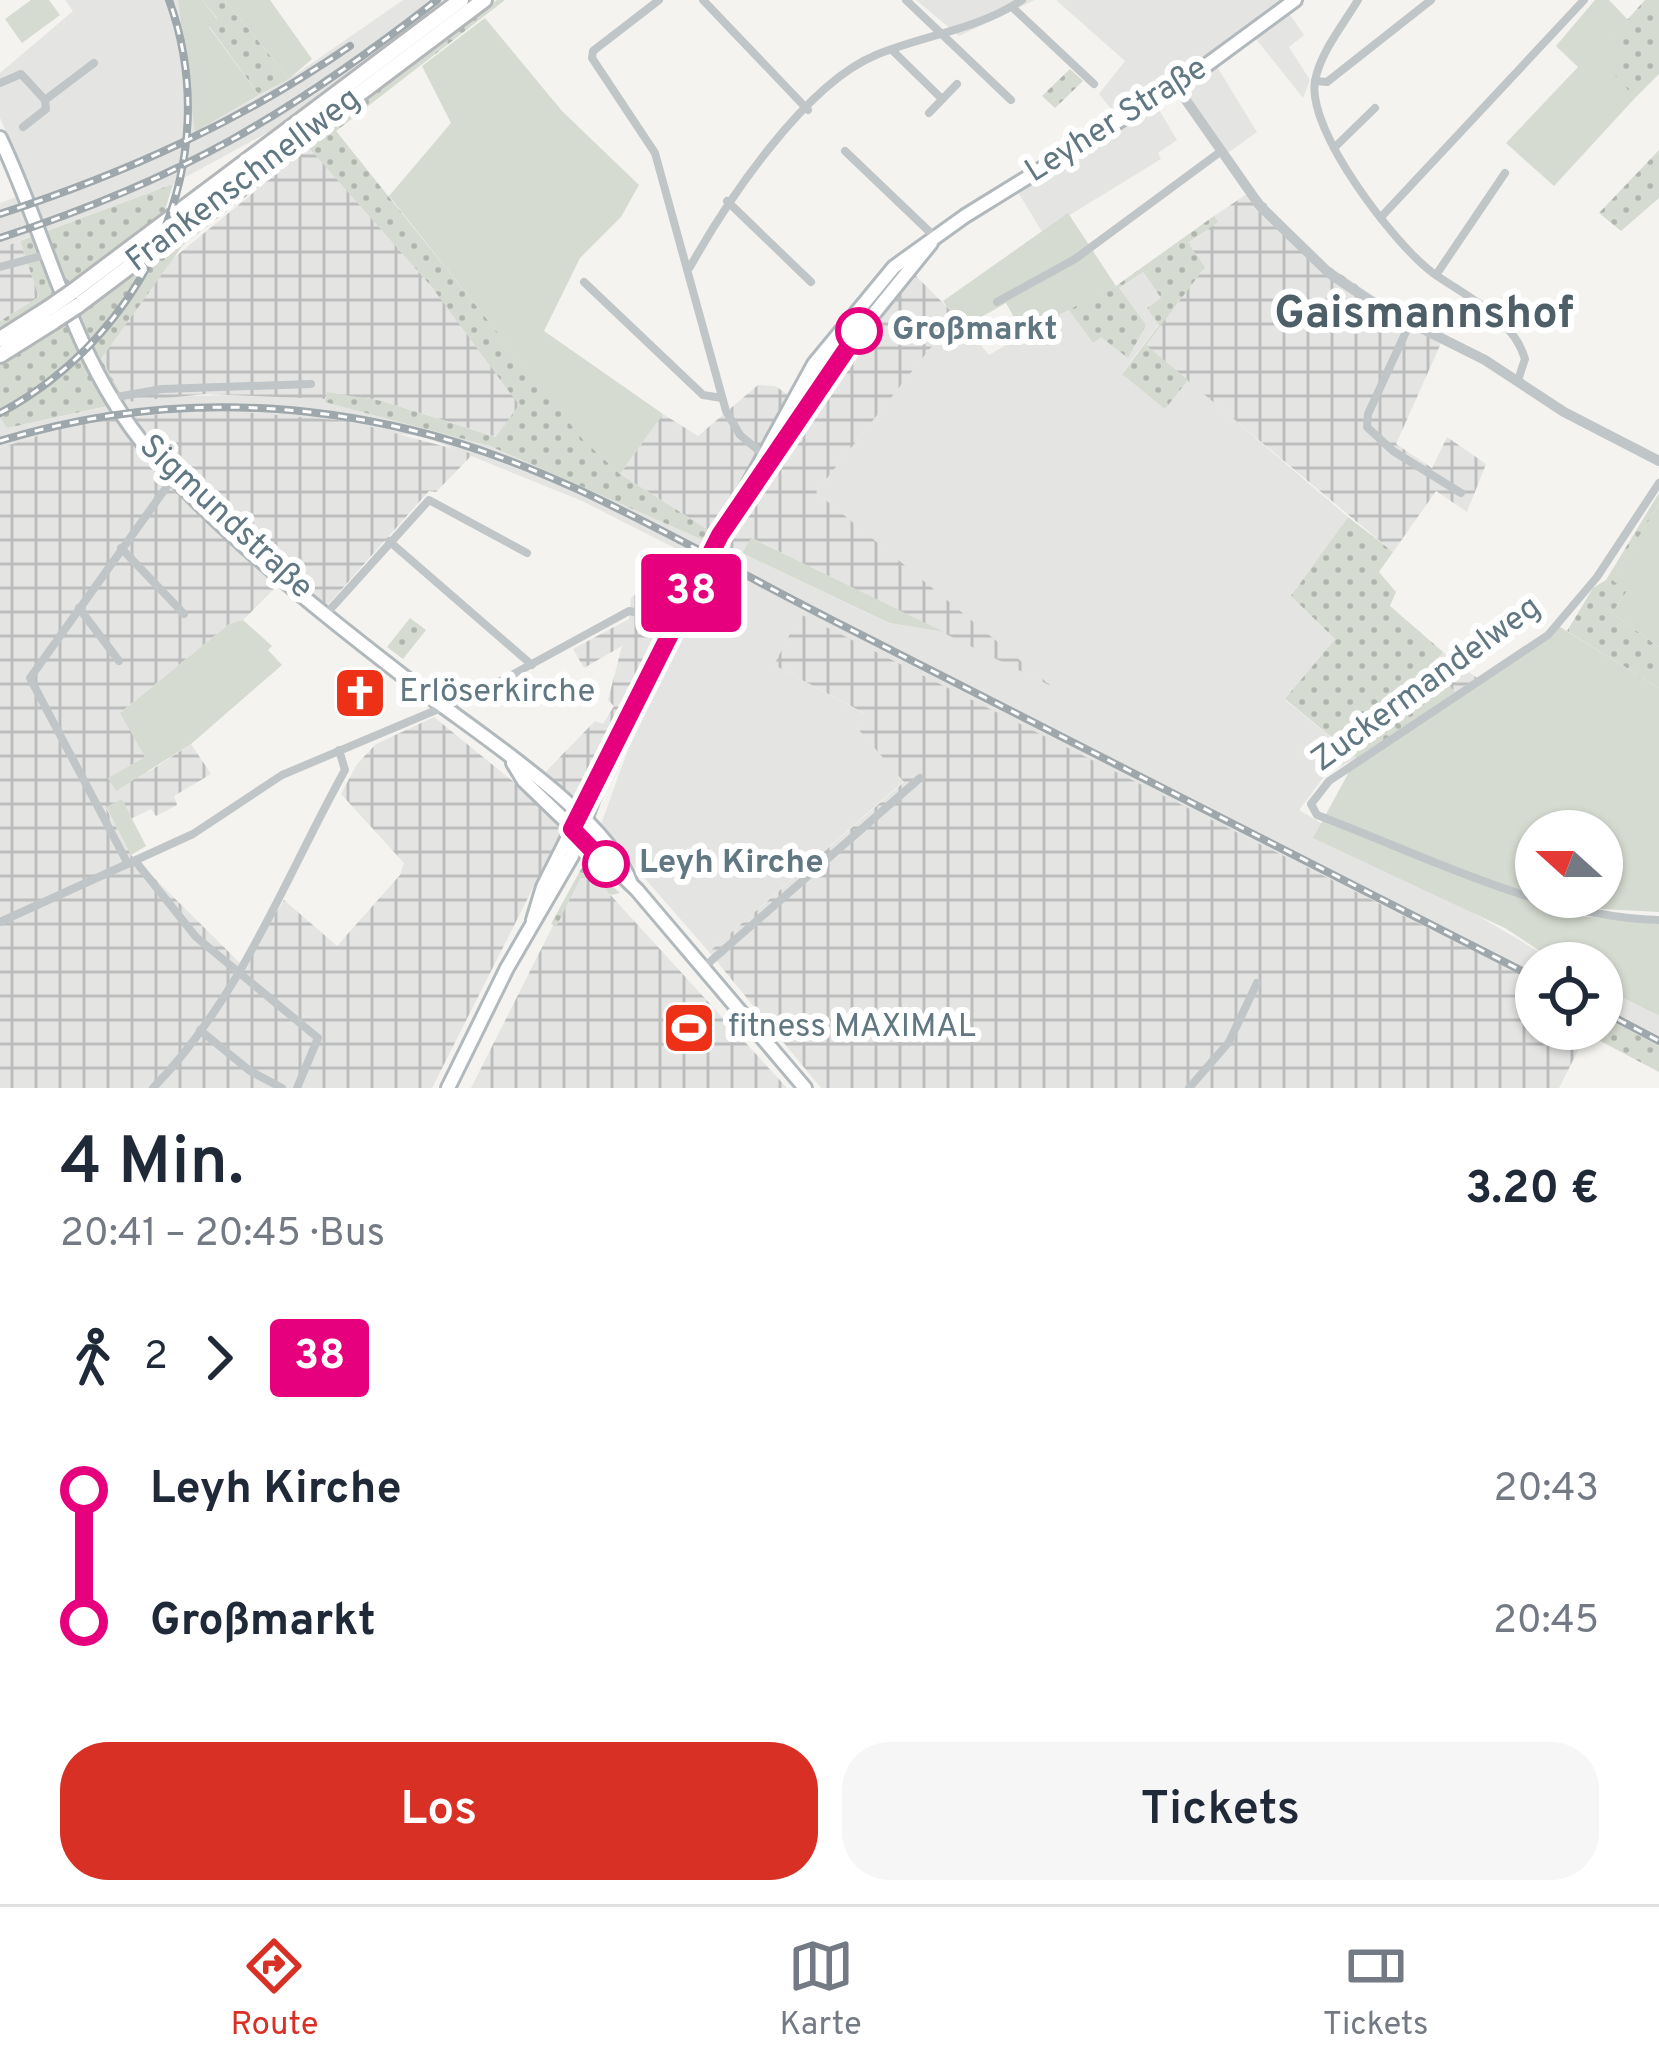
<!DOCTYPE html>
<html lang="de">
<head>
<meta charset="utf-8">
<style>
  :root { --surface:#fff; --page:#f6f6f7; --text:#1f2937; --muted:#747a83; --line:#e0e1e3; --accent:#d93025 }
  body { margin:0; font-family:Overpass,sans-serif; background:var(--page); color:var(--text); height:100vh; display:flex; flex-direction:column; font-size:45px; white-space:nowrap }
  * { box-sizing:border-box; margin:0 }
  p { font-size:39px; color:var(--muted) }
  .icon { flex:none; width:66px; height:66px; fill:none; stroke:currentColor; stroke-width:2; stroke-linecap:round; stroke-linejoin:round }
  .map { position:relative; height:1088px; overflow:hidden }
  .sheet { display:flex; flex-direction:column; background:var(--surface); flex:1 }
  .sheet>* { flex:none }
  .badge { padding:0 24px; border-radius:9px; font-size:42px; line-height:78px }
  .needle { width:78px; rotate:291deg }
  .buttons { position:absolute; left:1515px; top:810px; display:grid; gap:24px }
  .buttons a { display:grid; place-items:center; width:108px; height:108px; border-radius:50%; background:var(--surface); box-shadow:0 3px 9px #0004; font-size:60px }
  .map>.badge { position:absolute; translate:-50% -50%; box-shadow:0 0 0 6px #fff }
  .legs { display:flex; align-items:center; gap:18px; height:132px; padding:0 60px; font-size:39px }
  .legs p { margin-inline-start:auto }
  .headline { display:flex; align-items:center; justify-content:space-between; height:204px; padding:0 60px }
  h1 { font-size:66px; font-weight:600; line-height:90px }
  .action { display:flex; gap:24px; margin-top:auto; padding:24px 60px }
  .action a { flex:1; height:138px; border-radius:48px; background:var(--accent); color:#fff; font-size:48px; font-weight:600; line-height:138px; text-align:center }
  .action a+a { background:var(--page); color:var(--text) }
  ul { padding:0 60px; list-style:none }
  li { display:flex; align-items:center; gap:42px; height:132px; font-size:45px }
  li i { display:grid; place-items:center; width:18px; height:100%; margin:0 15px; background:currentColor }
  li i::after { content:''; width:30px; height:30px; margin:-15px; border:9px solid; border-radius:50%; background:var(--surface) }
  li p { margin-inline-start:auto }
  li:first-child i { background:linear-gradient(#0000 50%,currentColor 0) }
  li:last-child i { background:linear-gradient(currentColor 50%,#0000 0) }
  .tabs { display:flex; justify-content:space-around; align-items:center; height:168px; border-top:3px solid var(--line); background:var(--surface); font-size:33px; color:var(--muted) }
  .tabs a { display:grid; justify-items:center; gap:6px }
  .tabs .on { color:var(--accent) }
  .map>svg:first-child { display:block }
  .built { fill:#e4e5e3 }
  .industrial { fill:url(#industrial-grid) }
  .grass { fill:url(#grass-dots) }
  .green { fill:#d5dbd0 }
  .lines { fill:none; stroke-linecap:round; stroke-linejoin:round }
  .secondary-casing { stroke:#b2b9bc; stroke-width:18 }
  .trunk-casing { stroke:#b3b7b9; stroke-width:20 }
  .minor { stroke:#c0c5c7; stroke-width:8 }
  .tertiary { stroke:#c0c5c7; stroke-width:10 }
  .secondary { stroke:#fff; stroke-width:12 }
  .trunk { stroke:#fff; stroke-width:14 }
  .rail-casing { stroke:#9ea7ab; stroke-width:8 }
  .rail { stroke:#fff; stroke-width:3; stroke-dasharray:9; stroke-linecap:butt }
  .trunk-bridge-casing { stroke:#b3b7b9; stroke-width:20; stroke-linecap:butt }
  .trunk-bridge { stroke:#fff; stroke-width:14 }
  .line-1-casing { stroke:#fff; stroke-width:27 }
  .line-1 { stroke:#e6007e; stroke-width:18 }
  .stop-1-dot { fill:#fff; stroke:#e6007e; stroke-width:6 }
  .labels { text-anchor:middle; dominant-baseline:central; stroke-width:12; stroke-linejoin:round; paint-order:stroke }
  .street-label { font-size:33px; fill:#617782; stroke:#fff }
  .stop-label { font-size:33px; font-weight:bold; fill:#617782; stroke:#fff; text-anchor:start }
  .poi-label { font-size:33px; fill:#617782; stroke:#fff; text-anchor:start }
  .district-label { font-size:45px; font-weight:bold; fill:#4f5f67; stroke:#fff }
</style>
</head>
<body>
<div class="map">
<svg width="1659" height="1088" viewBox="0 0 1659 1088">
  <defs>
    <pattern id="industrial-grid" width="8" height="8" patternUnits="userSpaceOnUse" patternTransform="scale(3)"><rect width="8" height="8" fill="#e4e5e3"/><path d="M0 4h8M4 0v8" fill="none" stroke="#bcbebd"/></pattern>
    <pattern id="grass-dots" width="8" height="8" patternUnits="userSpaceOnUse" patternTransform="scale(3)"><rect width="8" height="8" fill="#d5dbd0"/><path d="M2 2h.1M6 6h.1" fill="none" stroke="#b0b6ae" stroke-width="1.8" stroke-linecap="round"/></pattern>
  </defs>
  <rect width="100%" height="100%" fill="#f4f3ef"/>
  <!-- built -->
  <g class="built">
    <polygon points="65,0 178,0 196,131 289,79 403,0 444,0 274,129 173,184 0,248 0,203 32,191 0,118 0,73 73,11"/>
    <polygon points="916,0 1035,0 959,36"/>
    <polygon points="1056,0 1297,0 1286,9 1304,35 1289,47 1310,80 1303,98 1252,34 1216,65 1257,132 1225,155 1181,92 1158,108 1177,140 1158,153 1161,159 1042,232 1015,187 1121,121 1099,94 1125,61"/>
    <polygon points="1142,271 1161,298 1159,324 1122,373 1165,408 1188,380 1348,517 1292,596 1335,639 1285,700 1357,758 1326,774 1299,810 1558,963 1536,963 1536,982 800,615 774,665 865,714 858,729 904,781 709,952 600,827 626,755 712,565 742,553 888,623 944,632 1045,683 816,492 956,316 989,355 1068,309 1093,343 1118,288"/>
    <polygon points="281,394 325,399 490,446 705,541 708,565 582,501 422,436 150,412 78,423 0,448 0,417 7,428 151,397"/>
    <polygon points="1602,987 1659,1016 1659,1046 1602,1016"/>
  </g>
  <!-- industrial -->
  <g class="industrial">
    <polygon points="309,147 431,286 512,392 519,405 497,437 382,401 327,393 325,399 206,394 126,402 101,359 170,261"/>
    <polygon points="1253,190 1318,259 1442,341 1396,444 1432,468 1447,437 1486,464 1467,512 1436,491 1393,552 1145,345 1205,267 1188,244 1217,222 1214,216"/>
    <polygon points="20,241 39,297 0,321 0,248"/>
    <polygon points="912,272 956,316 816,492 1051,686 752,538 742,553 708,565 710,531 620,474 663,414 698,436 758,385 775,386 805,406"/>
    <polygon points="206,409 349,421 473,454 436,492 429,491 324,609 286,577 241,622 229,624 121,712 145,757 109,778 150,771 191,744 211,774 174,796 177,805 156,816 151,809 131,819 122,799 106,808 131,855 242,965 284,900 337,946 400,875 404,863 341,794 357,764 376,744 434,717 526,792 595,721 603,724 614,706 608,700 622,646 584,668 573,649 629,619 631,598 675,558 694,569 432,1088 0,1088 0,448 78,423"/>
    <polygon points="800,614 1536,982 1536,1029 1589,1029 1559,1088 821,1088 709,952 904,782 858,729 864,713 774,665"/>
    <polygon points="1443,652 1477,678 1455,692 1429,667"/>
    <polygon points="578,876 593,876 787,1088 471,1088"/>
  </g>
  <!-- grass -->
  <g class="grass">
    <polygon points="202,0 225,0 289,79 259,95 209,26 217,18"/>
    <polygon points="497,0 505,0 336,131 584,440 620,474 710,531 705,541 490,446 325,402 327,392 382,401 496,437 519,405 431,286 309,148 183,245 101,359 126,402 7,428 0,417 0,365 181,239"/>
    <polygon points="1645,0 1659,0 1659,74 1635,98 1612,73 1610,39"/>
    <polygon points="1070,69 1083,81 1055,108 1042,96"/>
    <polygon points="1659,150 1659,198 1621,231 1599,213"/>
    <polygon points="173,184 162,220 0,330 0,321 39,297 20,241"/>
    <polygon points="1214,216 1218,222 1188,243 1205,267 1146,345 1188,380 1165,409 1122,374 1159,325 1147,308 1161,298 1143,272 1119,288 1146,325 1128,358 1101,337 1093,343 1068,309 1116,286"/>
    <polygon points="1659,493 1659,504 1613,579 1627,591 1612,613 1659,647 1659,688 1567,631 1593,588 1606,580"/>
    <polygon points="1348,517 1393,552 1379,572 1396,592 1390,606 1443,652 1430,667 1455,692 1357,758 1285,699 1335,639 1291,596"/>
    <polygon points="410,618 426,630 403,659 387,647"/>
    <polygon points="588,865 620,893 611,895 593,877 581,877 556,927 551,924 581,869"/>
    <polygon points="1602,1016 1659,1046 1659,1072 1587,1034 1602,1029"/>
  </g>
  <!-- green -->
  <g class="green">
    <polygon points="31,0 49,0 60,15 22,43 5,19"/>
    <polygon points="178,0 202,0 217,19 209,27 259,95 195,132"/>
    <polygon points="225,0 270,0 312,59 289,79"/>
    <polygon points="1595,0 1609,0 1629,21 1610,39 1627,57 1613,73 1635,98 1554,186 1506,143 1578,67 1556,46"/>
    <polygon points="485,18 562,111 639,185 621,217 580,258 544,331 663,414 620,474 583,440 389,196 451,123 422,66"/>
    <polygon points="1068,213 1116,286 1023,333 1006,303 962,328 943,301"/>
    <polygon points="1659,504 1659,647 1612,613 1627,591 1612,580"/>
    <polygon points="751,538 944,632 889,623 742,553"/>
    <polygon points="243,620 272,646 268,650 282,665 191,744 116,791 108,778 145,757 120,713 229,624"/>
    <polygon points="1560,627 1659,688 1659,912 1602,909 1558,897 1602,897 1602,831 1536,831 1536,892 1524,890 1523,896 1570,915 1659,924 1659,1016 1602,987 1602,963 1558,963 1505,928 1313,838 1349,772"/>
    <polygon points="122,799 146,846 131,855 106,807"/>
  </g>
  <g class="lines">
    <!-- secondary casing -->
    <g class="secondary-casing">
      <g id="secondary">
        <path d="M0,138C53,250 73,368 159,462C236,546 330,620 420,689C478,734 608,816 631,884"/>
        <polyline points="733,518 855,337 931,243"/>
        <polyline points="715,545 814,364 894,267 965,216 1193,75 1295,0"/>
        <polyline points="513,763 524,781 637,890 805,1088"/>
        <polyline points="533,920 543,887 707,561"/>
        <polyline points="448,1088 507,968 572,856 598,784"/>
      </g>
    </g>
    <!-- trunk casing -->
    <g class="trunk-casing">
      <g id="trunk">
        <polyline points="72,292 461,0"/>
        <polyline points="77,306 484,0"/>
        <polyline points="0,339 49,308"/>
        <polyline points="0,355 54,321"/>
      </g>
    </g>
    <!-- minor -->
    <g class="minor">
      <polyline points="659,0 593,51 592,58 655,153 726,411 740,435 764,455"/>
      <polyline points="703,0 808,110"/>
      <polyline points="906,0 1011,100"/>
      <path d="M1358,0C1343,25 1320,53 1315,81C1306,130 1395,245 1433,273C1465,296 1513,317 1525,359L1518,380"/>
      <polyline points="1012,7 1094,84"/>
      <polyline points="892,50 942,99"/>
      <polyline points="1315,81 1327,82 1431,0"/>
      <polyline points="0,83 21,74 45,100"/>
      <polyline points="929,113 957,84"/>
      <polyline points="23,127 46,109 45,100 94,63"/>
      <polyline points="1334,148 1375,108"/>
      <polyline points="845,151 935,237"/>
      <polyline points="727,201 811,282"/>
      <polyline points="1383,215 1584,0"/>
      <polyline points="0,267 45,255"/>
      <path d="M690,267C727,201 805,84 876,55C924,35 977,30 1022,0"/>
      <polyline points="1436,275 1505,173"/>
      <polyline points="584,282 703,395 722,398"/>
      <polyline points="997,302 1075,259 1220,152"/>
      <polyline points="1410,323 1368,414 1367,427 1393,451 1461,493"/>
      <polyline points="111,398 162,389 311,384"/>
      <path d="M1659,483L1597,577L1548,635L1329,781L1311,804L1317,815C1426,856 1541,917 1659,920"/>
      <polyline points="389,541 532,665"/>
      <polyline points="121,548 184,614"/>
      <polyline points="79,608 119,661"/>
      <polyline points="326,614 429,500 527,553"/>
      <polyline points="136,862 196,937 318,1038 297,1088"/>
      <polyline points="128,864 30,678 173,478"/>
      <polyline points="0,922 193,834 282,775 486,689 629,611 677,621"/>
      <polyline points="704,967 920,778"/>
      <polyline points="200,1030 250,1071 282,1088"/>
      <path d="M153,1088C241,998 285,878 345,770L339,750"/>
      <polyline points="1189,1088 1229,1042 1257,983"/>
    </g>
    <!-- tertiary -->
    <polyline class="tertiary" points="1176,86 1260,206 1329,273 1381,308 1485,360 1564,412 1659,461"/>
    <!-- secondary -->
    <use href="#secondary" class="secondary"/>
    <!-- trunk -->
    <use href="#trunk" class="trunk"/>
    <!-- rail casing -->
    <g class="rail-casing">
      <g id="rail">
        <path d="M0,214C126,173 240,122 350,46"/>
        <path d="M0,238C181,179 288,116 437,0"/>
        <path d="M0,413C146,335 227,161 169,0"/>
        <path d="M0,441C136,399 273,397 411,430C559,465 697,552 832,620C1067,739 1302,858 1536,978"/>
        <polyline points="1602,1011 1659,1041"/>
      </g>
    </g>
    <!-- rail -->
    <use href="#rail" class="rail"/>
    <!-- trunk-bridge casing -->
    <g class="trunk-bridge-casing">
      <g id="trunk-bridge">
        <polyline points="49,308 72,292"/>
        <polyline points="54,321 77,306"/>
      </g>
    </g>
    <!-- trunk-bridge -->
    <use href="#trunk-bridge" class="trunk-bridge"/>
  </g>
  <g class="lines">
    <!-- line-1 casing -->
    <g class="line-1-casing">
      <polyline id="line-1" points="606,864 572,829 720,535 859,331"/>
    </g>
    <!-- line-1 -->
    <use href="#line-1" class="line-1"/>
  </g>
  <!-- icons -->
  <defs>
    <g id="church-square" transform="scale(2.7)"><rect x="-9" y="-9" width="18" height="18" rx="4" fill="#ec3116" stroke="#fff"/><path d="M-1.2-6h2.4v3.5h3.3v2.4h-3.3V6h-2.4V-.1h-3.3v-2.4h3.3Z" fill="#fff"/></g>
    <g id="stadium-square" transform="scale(2.7)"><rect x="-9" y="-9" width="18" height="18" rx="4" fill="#ec3116" stroke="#fff"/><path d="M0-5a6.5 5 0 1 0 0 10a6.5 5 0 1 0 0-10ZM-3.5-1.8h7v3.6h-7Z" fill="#fff"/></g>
  </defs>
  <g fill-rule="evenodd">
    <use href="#church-square" x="360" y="693"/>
    <use href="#stadium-square" x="689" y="1028"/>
  </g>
  <!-- markers -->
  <g class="stop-1-dot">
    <circle cx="859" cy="331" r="21"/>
    <circle cx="606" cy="864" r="21"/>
  </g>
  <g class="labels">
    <!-- street labels -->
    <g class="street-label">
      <text transform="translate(1117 121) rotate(-32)">Leyher Straße</text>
      <text transform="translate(244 181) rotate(-37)">Frankenschnellweg</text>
      <text transform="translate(225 518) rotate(43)">Sigmundstraße</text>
      <text transform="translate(1427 685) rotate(-36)">Zuckermandelweg</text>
    </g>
    <!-- stop labels -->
    <g class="stop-label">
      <text x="892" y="331">Großmarkt</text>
      <text x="639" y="864">Leyh Kirche</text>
    </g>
    <!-- poi labels -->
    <g class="poi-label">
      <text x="399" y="693">Erlöserkirche</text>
      <text x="728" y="1028">fitness MAXIMAL</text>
    </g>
    <!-- district labels -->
    <g class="district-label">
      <text x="1424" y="315">Gaismannshof</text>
    </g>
  </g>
</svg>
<div class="buttons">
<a><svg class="needle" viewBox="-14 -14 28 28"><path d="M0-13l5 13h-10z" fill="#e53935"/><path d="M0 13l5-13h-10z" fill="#747a83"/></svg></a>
<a><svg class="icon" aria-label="locate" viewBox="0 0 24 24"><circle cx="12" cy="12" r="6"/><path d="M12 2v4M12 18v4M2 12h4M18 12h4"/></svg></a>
</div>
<b class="badge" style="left:691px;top:593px;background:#e6007e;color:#fff">38</b>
</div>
<section class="sheet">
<div class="headline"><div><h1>4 Min.</h1><p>20:41 – 20:45 · Bus</p></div><b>3.20 €</b></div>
<div class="legs"><svg class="icon" aria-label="walk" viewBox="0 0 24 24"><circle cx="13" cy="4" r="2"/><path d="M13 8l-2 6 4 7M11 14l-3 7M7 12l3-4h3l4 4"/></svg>2<svg class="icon" aria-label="forward" viewBox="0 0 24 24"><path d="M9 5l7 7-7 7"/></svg><b class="badge" style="background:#e6007e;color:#fff">38</b></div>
<ul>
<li><i style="color:#e6007e"></i><b>Leyh Kirche</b><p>20:43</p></li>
<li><i style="color:#e6007e"></i><b>Großmarkt</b><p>20:45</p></li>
</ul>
<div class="action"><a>Los</a><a>Tickets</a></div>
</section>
<nav class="tabs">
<a class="on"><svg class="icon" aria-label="directions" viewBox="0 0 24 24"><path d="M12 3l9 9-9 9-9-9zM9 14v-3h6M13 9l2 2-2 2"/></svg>Route</a>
<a><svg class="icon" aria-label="map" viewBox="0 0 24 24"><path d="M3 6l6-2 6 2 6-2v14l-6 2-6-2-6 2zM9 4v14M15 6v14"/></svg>Karte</a>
<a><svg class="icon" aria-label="tickets" viewBox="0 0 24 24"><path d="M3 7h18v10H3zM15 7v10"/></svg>Tickets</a>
</nav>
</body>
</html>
